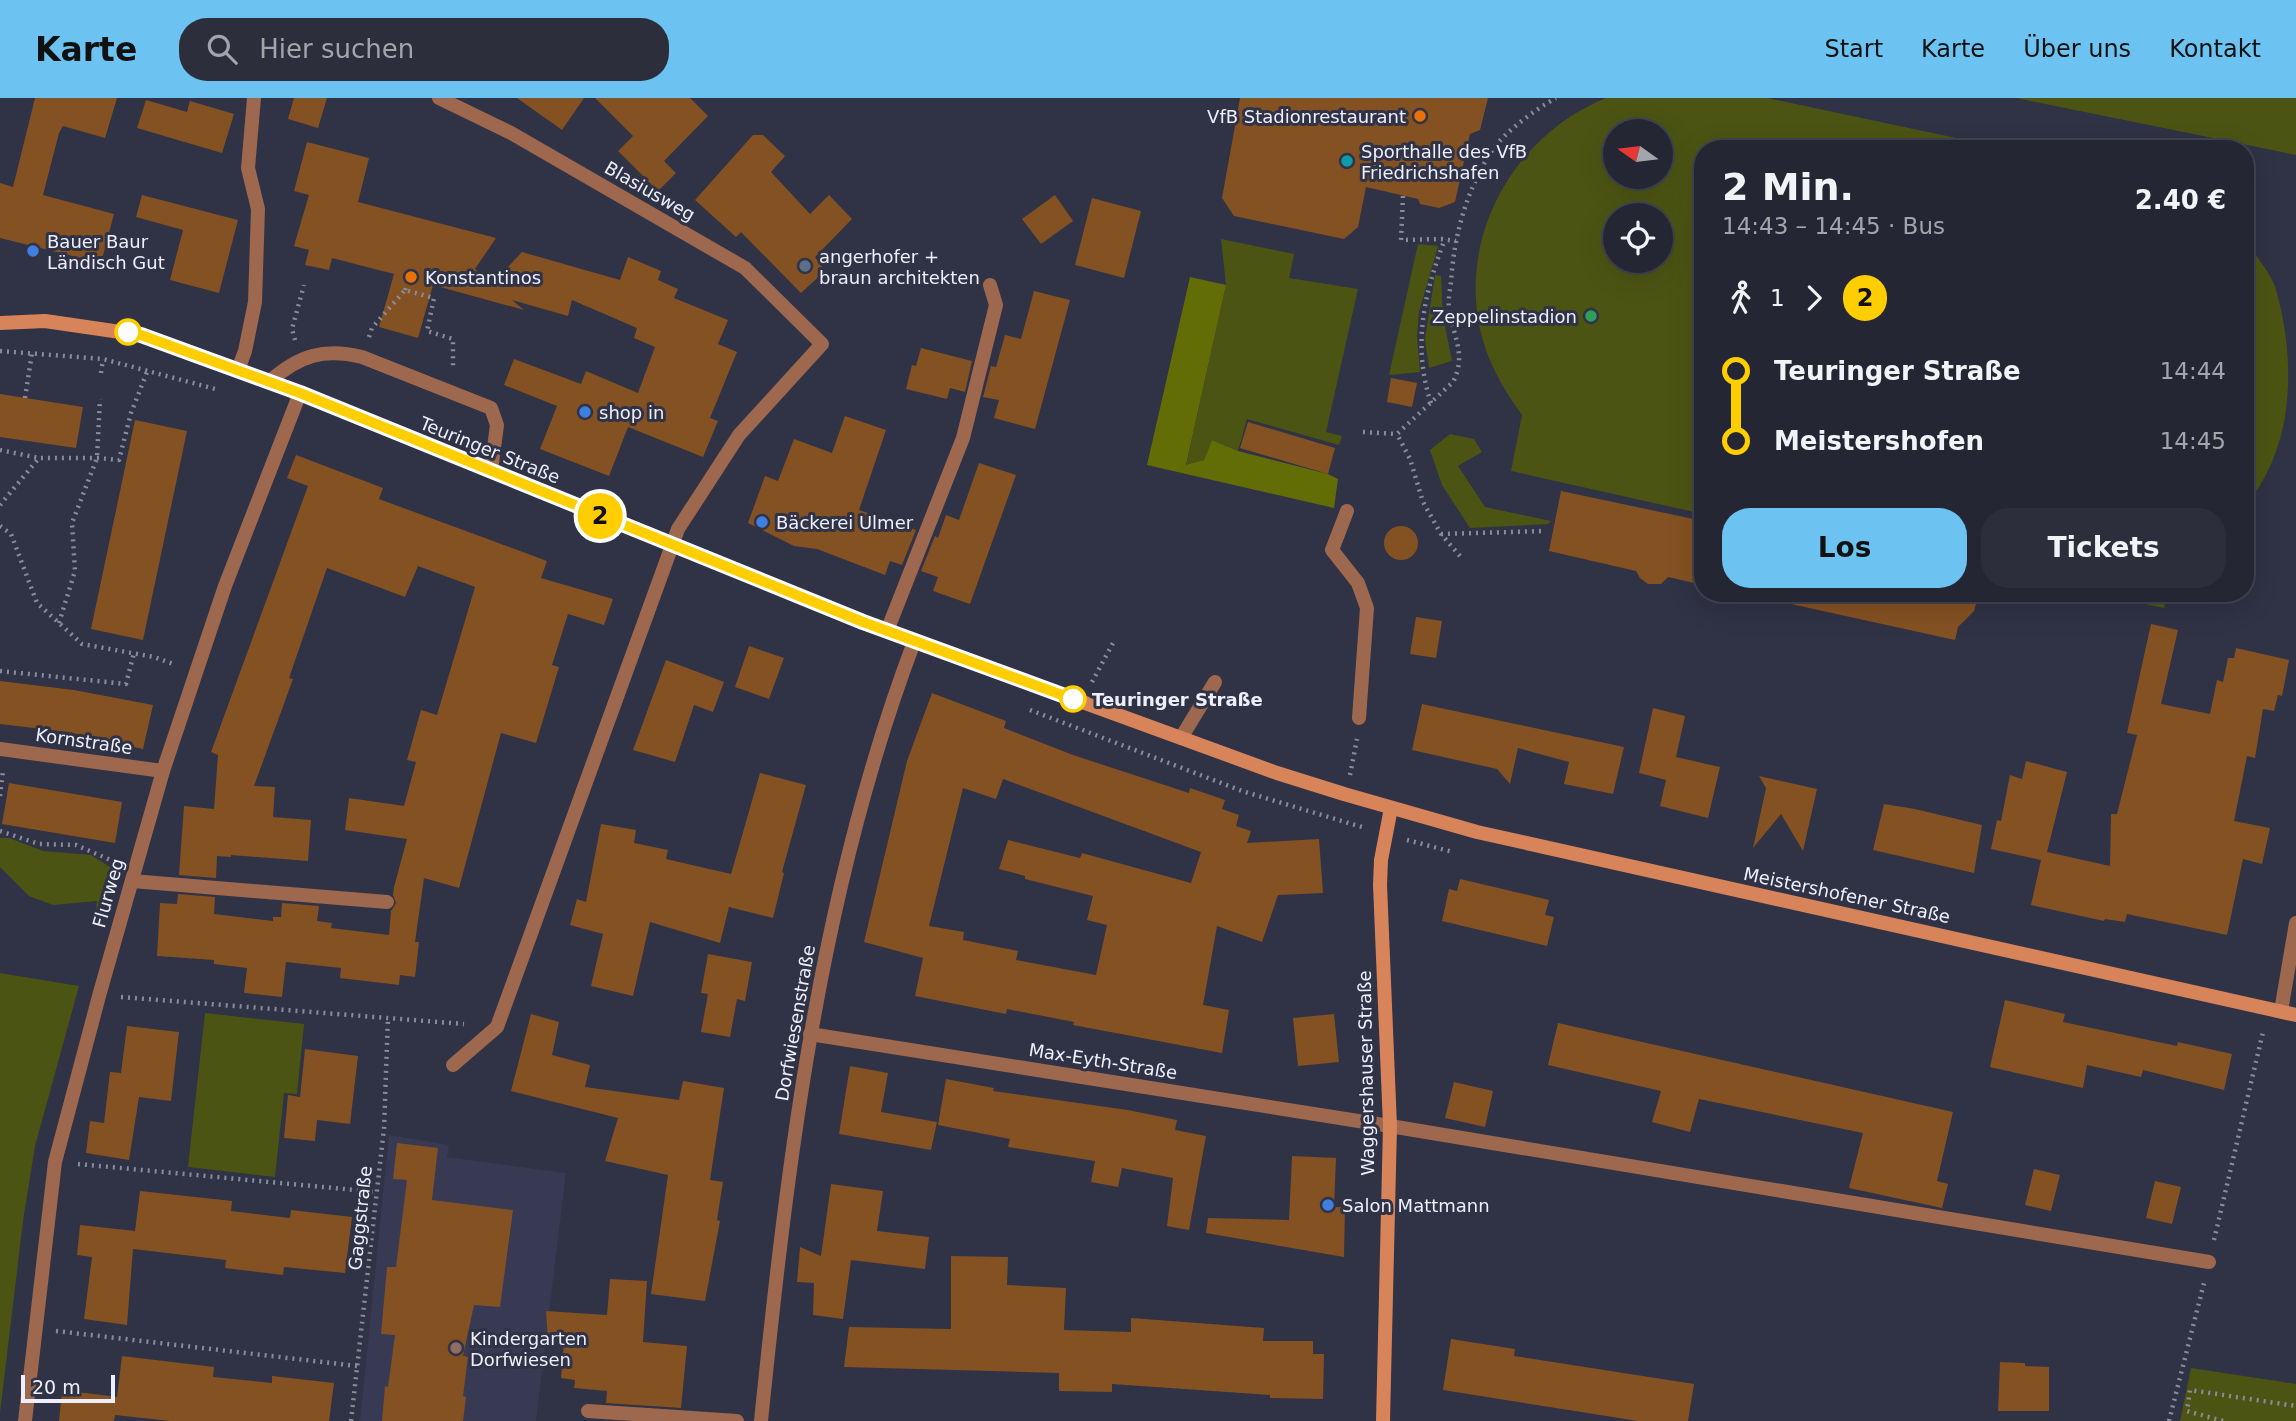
<!DOCTYPE html>
<html lang="de">
<head>
<meta charset="utf-8">
<style>
  :root { --surface:#242634; --page:#2c2e3c; --text:#f1f3f6; --muted:#a3a5ac; --line:#41434f; --accent:#6cc3f2 }
  body { margin:0; font-family:"DejaVu Sans",sans-serif; background:var(--page); color:var(--text); height:100vh; display:flex; flex-direction:column; font-size:26px; white-space:nowrap }
  * { box-sizing:border-box; margin:0 }
  p { font-size:23px; color:var(--muted) }
  .icon { flex:none; width:38px; height:38px; fill:none; stroke:currentColor; stroke-width:2; stroke-linecap:round; stroke-linejoin:round }
  .map { position:relative; flex:1; overflow:hidden }
  .panel { position:absolute; left:1694px; top:42px; width:560px; height:462px; display:flex; flex-direction:column; background:var(--surface); border-radius:28px; box-shadow:0 7px 28px #0002,0 0 0 2px var(--line) }
  .panel>* { flex:none }
  .badge { padding:0 14px; border-radius:23px; font-size:24px; line-height:46px }
  .needle { width:46px; rotate:284deg }
  .tools { position:absolute; left:1603px; top:21px; display:grid; gap:14px }
  .tools a { display:grid; place-items:center; width:70px; height:70px; border-radius:50%; background:var(--surface); box-shadow:0 7px 28px #0002,0 0 0 2px var(--line); font-size:35px }
  .scale { position:absolute; left:21px; bottom:18px; width:94px; box-sizing:border-box; padding-left:7px; border:4px solid #eeeffc; border-top:0; font-size:19px; line-height:24px; white-space:nowrap; color:#eeeffc; -webkit-text-stroke:5px #303245; paint-order:stroke }
  .map>.badge { position:absolute; translate:-50% -50%; box-shadow:0 0 0 4px #fff }
  .legs { display:flex; align-items:center; gap:10px; height:77px; padding:0 28px; font-size:23px }
  .legs p { margin-inline-start:auto }
  .overview { display:flex; align-items:center; justify-content:space-between; height:119px; padding:0 28px }
  h1 { font-size:38px; font-weight:600; line-height:52px }
  .primary-button { display:flex; gap:14px; margin-top:auto; padding:14px 28px }
  .primary-button a { flex:1; height:80px; border-radius:28px; background:var(--accent); color:#111; font-size:28px; font-weight:600; line-height:80px; text-align:center }
  .primary-button a+a { background:var(--page); color:var(--text) }
  ul { padding:0 28px; list-style:none }
  li { display:flex; align-items:center; gap:24px; height:70px; font-size:26px }
  li i { display:grid; place-items:center; width:10px; height:100%; margin:0 9px; background:currentColor }
  li i::after { content:''; width:18px; height:18px; margin:-9px; border:5px solid; border-radius:50%; background:var(--surface) }
  li p { margin-inline-start:auto }
  li:first-child i { background:linear-gradient(#0000 50%,currentColor 0) }
  li:last-child i { background:linear-gradient(currentColor 50%,#0000 0) }
  header { display:flex; align-items:center; gap:42px; box-sizing:border-box; height:98px; padding:0 35px; background:var(--accent); color:#111 }
  header strong { font-size:33px }
  nav { display:flex; gap:38px; margin-inline-start:auto; font-size:24px }
  .search { width:490px; height:63px; background:var(--page); display:flex; align-items:center; gap:18px; box-sizing:border-box; padding:0 24px; border-radius:28px; color:var(--muted); font-size:26px }
  .map>svg:first-child { display:block }
  .built { fill:#383953 }
  .green { fill:#4c5414; fill-rule:evenodd }
  .forest { fill:#636d05 }
  .building { fill:#845122; fill-rule:evenodd }
  .lines { fill:none; stroke-linecap:round; stroke-linejoin:round }
  .path { stroke:#8a8c9c; stroke-width:4.5; stroke-dasharray:2 5; stroke-linecap:butt }
  .lane { stroke:#9d684e; stroke-width:14 }
  .street { stroke:#9d684e; stroke-width:14 }
  .secondary { stroke:#d8845a; stroke-width:14 }
  .line-1-casing { stroke:#fff; stroke-width:16 }
  .line-1 { stroke:#ffce00; stroke-width:10 }
  .food-dot { fill:#e8710a; stroke:#303245; stroke-width:2.5 }
  .culture-dot { fill:#0f9aa8; stroke:#303245; stroke-width:2.5 }
  .shop-dot { fill:#3f7fe0; stroke:#303245; stroke-width:2.5 }
  .service-dot { fill:#5c6f8a; stroke:#303245; stroke-width:2.5 }
  .leisure-dot { fill:#2e9e5b; stroke:#303245; stroke-width:2.5 }
  .stop-1-dot { fill:#fff; stroke:#ffce00; stroke-width:3.5 }
  .education-dot { fill:#8d6e63; stroke:#303245; stroke-width:2.5 }
  .labels { text-anchor:middle; dominant-baseline:central; stroke-width:6; stroke-linejoin:round; paint-order:stroke }
  .poi-label { font-size:18px; fill:#eeeffc; stroke:#303245; text-anchor:start }
  .street-label { font-size:18px; fill:#eeeffc; stroke:#303245 }
  .stop-label { font-size:18px; font-weight:bold; fill:#eeeffc; stroke:#303245; text-anchor:start }
</style>
</head>
<body>
<header>
<strong>Karte</strong>
<div class="search"><svg class="icon" aria-label="search" viewBox="0 0 24 24"><circle cx="10" cy="10" r="6"/><path d="M15 15l6 6"/></svg>Hier suchen</div>
<nav><a>Start</a><a>Karte</a><a>Über uns</a><a>Kontakt</a></nav>
</header>
<div class="map">
<svg width="2296" height="1323" viewBox="0 0 2296 1323">
  <rect width="100%" height="100%" fill="#303245"/>
  <!-- built -->
  <polygon class="built" points="389,1037 449,1047 447,1059 566,1075 536,1323 360,1323"/>
  <!-- green -->
  <g class="green">
    <path d="M1606,0H1767L2008,51H1703V416L1511,373L1522,317C1503,291 1487,263 1480,231C1459,135 1516,36 1606,0ZM1615,33H1661V79H1615ZM1615,117H1661V163H1615Z"/>
    <polygon points="2016,0 2296,0 2296,57"/>
    <polygon points="1221,141 1294,156 1289,180 1358,191 1326,334 1342,338 1339,347 1247,321 1238,353 1212,342 1204,362 1186,368 1226,187"/>
    <path d="M2245,143C2256,157 2268,172 2275,188C2296,259 2296,350 2245,407Z"/>
    <polygon points="1418,146 1438,148 1419,214 1417,238 1420,274 1389,277"/>
    <polygon points="1435,177 1441,178 1443,218 1452,263 1429,270 1425,241"/>
    <polygon points="1450,336 1474,341 1482,354 1458,368 1485,409 1551,423 1548,426 1470,430 1442,387 1430,352"/>
    <polygon points="2081,495 2167,495 2164,510 2100,496"/>
    <polygon points="0,740 9,740 43,753 91,757 116,773 100,830 95,828 97,803 53,807 29,798 0,769"/>
    <polygon points="0,875 79,888 35,1048 23,1123 0,1315"/>
    <polygon points="205,915 304,926 297,996 284,995 275,1079 188,1069"/>
    <polygon points="2191,1270 2296,1286 2296,1323 2180,1323"/>
  </g>
  <!-- forest -->
  <polygon class="forest" points="1190,179 1226,187 1186,367 1204,362 1212,342 1238,353 1328,376 1338,381 1334,410 1147,367"/>
  <!-- building -->
  <g class="building">
    <polygon points="35,0 117,0 105,40 63,28 59,35 43,97 114,116 101,165 0,140 0,85 13,89"/>
    <polygon points="294,0 327,0 318,30 288,21"/>
    <polygon points="517,0 584,0 562,32"/>
    <polygon points="595,0 690,0 708,18 664,63 676,75 658,93 618,53 633,38"/>
    <polygon points="1240,0 1488,0 1480,32 1470,36 1455,104 1439,110 1420,106 1418,101 1366,89 1358,129 1344,141 1234,118 1222,100"/>
    <polygon points="146,2 187,14 190,3 234,16 222,55 137,30"/>
    <polygon points="753,37 763,37 785,58 771,74 810,116 829,97 852,121 815,159 825,173 801,195 741,134 736,139 695,102"/>
    <polygon points="307,44 369,60 358,104 496,140 475,171 492,186 522,154 620,182 628,159 661,173 658,182 678,191 674,200 728,222 718,246 737,254 710,320 718,323 703,359 628,329 609,378 540,351 557,308 504,287 514,261 581,286 586,273 638,295 655,249 634,240 637,230 572,202 568,218 512,202 524,212 433,187 418,240 379,229 394,176 332,160 329,172 305,167 309,152 294,148 309,97 294,93"/>
    <polygon points="142,97 238,122 219,195 170,182 183,132 136,119"/>
    <polygon points="1055,97 1073,123 1041,146 1022,121"/>
    <polygon points="1092,100 1141,113 1124,180 1075,167"/>
    <polygon points="1034,193 1070,202 1035,331 994,320 999,302 983,299 991,268 996,269 1005,237 1021,241"/>
    <polygon points="921,250 972,263 965,294 950,290 947,301 906,291 912,267 916,268"/>
    <polygon points="1391,280 1417,285 1412,309 1387,304"/>
    <polygon points="0,296 83,309 76,350 0,339"/>
    <polygon points="845,318 886,332 859,412 916,432 902,467 890,463 885,477 817,451 794,448 748,425 765,378 778,383 794,341 832,355"/>
    <polygon points="135,322 187,333 143,542 91,531"/>
    <polygon points="1248,324 1335,350 1328,376 1240,350"/>
    <polygon points="296,357 383,390 379,401 547,463 541,480 613,501 604,527 568,516 552,567 559,569 536,645 501,635 459,790 424,780 415,844 419,844 415,879 400,877 399,887 340,880 341,870 286,864 282,899 244,895 247,870 214,866 214,862 157,858 160,805 177,806 178,796 215,799 214,816 273,823 273,819 281,819 282,805 319,808 317,823 332,825 331,830 389,837 391,813 396,805 393,797 394,789 407,741 345,732 349,700 404,708 416,664 407,662 421,612 437,617 475,489 418,468 405,499 327,470 289,580 293,581 254,688 275,689 273,719 311,722 308,763 231,757 231,759 217,758 216,780 179,777 184,708 214,711 218,657 211,654 308,388 287,380"/>
    <polygon points="979,365 1016,377 970,506 933,493 938,479 921,473 935,438 938,440 946,417 959,422"/>
    <polygon points="1561,393 1703,423 1703,487 1668,479 1661,486 1648,486 1640,480 1636,473 1549,453"/>
    <circle cx="1401" cy="445" r="17"/>
    <polygon points="1792,495 1979,495 1974,513 1958,529 1955,542 1791,506"/>
    <polygon points="1416,519 1442,523 1436,560 1410,556"/>
    <polygon points="2151,526 2178,532 2161,606 2210,616 2217,582 2223,584 2228,560 2234,560 2236,550 2289,562 2282,598 2278,597 2274,613 2263,611 2255,660 2247,658 2234,723 2270,730 2262,766 2243,761 2227,837 2127,816 2125,824 2105,821 2104,823 2031,807 2041,762 1991,751 1997,722 2001,723 2010,677 2022,681 2026,663 2067,674 2047,754 2110,768 2111,716 2117,716 2137,637 2127,635"/>
    <polygon points="749,548 784,560 769,601 735,589"/>
    <polygon points="666,562 724,584 713,614 694,607 675,664 633,652"/>
    <polygon points="0,583 74,592 153,607 143,651 68,634 0,626"/>
    <path d="M932,595L1006,623L1004,630L1073,657L1189,695L1190,690L1225,702L1222,711L1239,717L1236,728L1251,733L1247,745L1319,741L1323,795L1278,797L1262,844L1217,828L1203,907L1229,912L1222,955L1073,927L1074,924L1007,911L1006,916L915,898L923,860L864,844L907,663ZM1003,681L1201,754L1191,785L1082,755L1080,760L1008,742L999,771L1025,778V781L1093,798L1087,822L1107,827L1096,877L1016,862L1018,853L963,842L964,834L929,828L963,690L996,701Z"/>
    <polygon points="1422,606 1624,649 1613,696 1564,686 1569,664 1518,650 1510,686 1497,671 1412,652"/>
    <polygon points="1653,610 1685,618 1676,659 1720,669 1708,720 1660,708 1666,682 1639,675"/>
    <polygon points="760,675 806,687 782,774 784,775 773,820 729,809 720,845 650,824 633,898 591,888 603,836 570,827 577,801 586,804 601,726 636,732 634,745 668,752 666,761 731,776"/>
    <polygon points="1759,678 1817,691 1803,753 1781,716 1753,750 1766,690"/>
    <polygon points="9,685 122,704 115,745 2,726"/>
    <polygon points="1884,706 1915,711 1982,727 1974,775 1873,752"/>
    <polygon points="1460,781 1549,802 1545,817 1554,819 1547,848 1442,823 1449,791 1457,793"/>
    <polygon points="708,856 752,864 745,903 737,901 730,939 701,934 708,896 701,895"/>
    <polygon points="2005,902 2065,916 2063,924 2177,948 2178,944 2232,956 2224,992 2143,972 2141,979 2087,967 2083,990 1990,969"/>
    <polygon points="531,916 559,924 552,957 590,967 585,989 679,1002 683,983 724,990 710,1082 723,1084 717,1122 720,1123 705,1203 651,1196 668,1077 605,1063 618,1020 511,993"/>
    <polygon points="1334,916 1339,964 1298,968 1293,920"/>
    <polygon points="1558,925 1953,1014 1937,1083 1948,1086 1942,1110 1849,1090 1863,1035 1699,1001 1690,1034 1652,1024 1661,993 1548,967"/>
    <polygon points="127,928 179,934 171,1003 139,999 129,1062 86,1055 90,1023 104,1025 110,974 121,975"/>
    <polygon points="305,951 358,958 350,1026 317,1022 315,1043 284,1040 288,997 300,999"/>
    <polygon points="850,968 888,975 881,1014 937,1024 931,1052 839,1036"/>
    <polygon points="946,981 994,990 993,993 1128,1012 1177,1022 1175,1032 1206,1038 1189,1132 1167,1128 1173,1080 1122,1070 1118,1089 1091,1084 1095,1063 1008,1049 1010,1041 938,1027"/>
    <polygon points="1454,984 1493,993 1485,1029 1445,1020"/>
    <polygon points="397,1045 438,1050 432,1102 513,1112 500,1209 474,1207 463,1258 468,1259 463,1298 466,1299 463,1323 382,1323 385,1288 388,1289 395,1237 381,1236 387,1169 396,1169 407,1082 393,1081"/>
    <polygon points="1292,1058 1336,1060 1334,1109 1345,1109 1344,1159 1206,1135 1208,1120 1289,1122"/>
    <polygon points="2034,1071 2060,1077 2051,1113 2025,1107"/>
    <polygon points="2155,1083 2181,1089 2172,1126 2146,1120"/>
    <polygon points="831,1086 883,1093 877,1133 929,1139 925,1171 851,1162 843,1221 813,1217 814,1185 797,1184 800,1149 821,1158"/>
    <polygon points="140,1093 232,1103 231,1113 290,1120 291,1112 352,1119 345,1175 284,1169 283,1177 225,1170 226,1162 133,1151 127,1227 84,1221 92,1159 77,1157 80,1127 135,1133"/>
    <polygon points="951,1158 1008,1159 1007,1187 1066,1190 1064,1232 1131,1234 1131,1220 1264,1230 1263,1243 1313,1243 1313,1256 1324,1256 1323,1301 1270,1300 1270,1297 1112,1286 1112,1294 1059,1293 1059,1275 844,1269 849,1229 951,1231"/>
    <polygon points="610,1181 647,1183 643,1244 687,1248 681,1310 606,1305 607,1293 574,1290 575,1282 561,1280 564,1244 548,1243 546,1213 607,1217"/>
    <polygon points="1451,1241 1515,1251 1514,1258 1694,1286 1688,1323 1638,1323 1443,1292"/>
    <polygon points="122,1258 214,1269 213,1279 272,1285 272,1278 334,1285 329,1323 170,1323 115,1317 114,1323 59,1323 62,1292 117,1299"/>
    <polygon points="2000,1264 2025,1265 2025,1268 2049,1269 2049,1313 1998,1313"/>
  </g>
  <g class="lines">
    <!-- path -->
    <g class="path">
      <polyline points="1403,98 1401,142 1441,141 1456,143"/>
      <polyline points="405,192 409,180"/>
      <polyline points="369,239 372,230 405,192 434,200 427,233 453,241 453,270"/>
      <polyline points="295,242 292,231 304,187"/>
      <polyline points="0,253 103,261 219,292"/>
      <polyline points="101,275 103,261"/>
      <polyline points="25,300 32,255"/>
      <path d="M1431,305C1412,248 1424,195 1445,141"/>
      <polyline points="1363,334 1397,336"/>
      <polyline points="0,352 39,360"/>
      <polyline points="0,407 39,360 97,360 119,362 131,315 147,274"/>
      <polyline points="0,428 11,436 37,505 82,546 154,559 176,567"/>
      <polyline points="1441,436 1545,433"/>
      <path d="M1460,458L1441,436L1423,404L1410,361L1397,336L1453,284C1467,257 1453,238 1449,211C1448,202 1450,192 1451,184C1454,137 1467,90 1493,51C1505,34 1537,10 1556,0"/>
      <polyline points="59,525 75,473 72,425 97,360 100,301"/>
      <polyline points="0,573 126,586 134,555"/>
      <polyline points="1092,584 1113,545"/>
      <polyline points="1030,612 1242,693 1365,730"/>
      <polyline points="1350,677 1357,641"/>
      <polyline points="0,698 3,673"/>
      <polyline points="0,733 39,746 76,747 115,764"/>
      <polyline points="1407,742 1453,754"/>
      <polyline points="121,899 464,926"/>
      <polyline points="78,1066 376,1094"/>
      <polyline points="2214,1142 2263,934"/>
      <polyline points="56,1233 357,1268"/>
      <polyline points="351,1323 384,1030 388,919"/>
      <polyline points="2169,1323 2204,1185"/>
      <polyline points="2223,1323 2187,1313 2190,1292 2296,1308"/>
    </g>
    <!-- lane -->
    <g class="lane">
      <path d="M269,284C299,257 324,250 362,259L491,310L497,327L491,373"/>
      <polyline points="1347,413 1332,452 1358,485 1367,510 1359,620"/>
      <polyline points="1181,640 1215,584"/>
      <polyline points="132,783 387,804"/>
      <polyline points="1390,1028 2209,1164"/>
      <polyline points="588,1313 737,1323"/>
    </g>
    <!-- street -->
    <g class="street">
      <polyline points="439,0 511,35 745,170 822,246 739,337 678,431 497,929 453,967"/>
      <polyline points="238,272 245,253 255,204 258,111 248,70 254,0"/>
      <polyline points="887,533 963,340 996,207 990,187"/>
      <polyline points="0,651 163,673"/>
      <polyline points="2281,913 2296,825"/>
      <polyline points="810,936 1390,1028"/>
      <polyline points="25,1323 55,1064 99,898 163,673 225,488 300,295"/>
      <path d="M761,1323C788,1059 820,793 914,544"/>
    </g>
    <!-- secondary -->
    <g class="secondary">
      <polyline points="0,225 45,223 141,237 300,295 863,524 1277,675 1344,696 1477,734 2296,917"/>
      <polyline points="1383,1323 1390,1028 1380,787 1381,762 1391,710"/>
    </g>
  </g>
  <g class="lines">
    <!-- line-1 casing -->
    <g class="line-1-casing">
      <polyline id="line-1" points="128,234 141,237 300,295 863,524 1073,601"/>
    </g>
    <!-- line-1 -->
    <use href="#line-1" class="line-1"/>
  </g>
  <!-- markers -->
  <g class="food-dot">
    <circle cx="1420" cy="18" r="7"/>
    <circle cx="411" cy="179" r="7"/>
  </g>
  <circle class="culture-dot" cx="1347" cy="63" r="7"/>
  <g class="shop-dot">
    <circle cx="33" cy="153" r="7"/>
    <circle cx="585" cy="314" r="7"/>
    <circle cx="762" cy="424" r="7"/>
    <circle cx="1328" cy="1107" r="7"/>
  </g>
  <circle class="service-dot" cx="805" cy="168" r="7"/>
  <circle class="leisure-dot" cx="1591" cy="218" r="7"/>
  <g class="stop-1-dot">
    <circle cx="128" cy="234" r="12"/>
    <circle cx="1073" cy="601" r="12"/>
  </g>
  <circle class="education-dot" cx="456" cy="1250" r="7"/>
  <g class="labels">
    <!-- poi labels -->
    <g class="poi-label">
      <text x="1406" y="18" text-anchor="end">VfB Stadionrestaurant</text>
      <text x="1361" y="53">Sporthalle des VfB<tspan x="1361" dy="21">Friedrichshafen</tspan></text>
      <text x="47" y="143">Bauer Baur<tspan x="47" dy="21">Ländisch Gut</tspan></text>
      <text x="819" y="158">angerhofer +<tspan x="819" dy="21">braun architekten</tspan></text>
      <text x="425" y="179">Konstantinos</text>
      <text x="1577" y="218" text-anchor="end">Zeppelinstadion</text>
      <text x="599" y="314">shop in</text>
      <text x="776" y="424">Bäckerei Ulmer</text>
      <text x="1342" y="1107">Salon Mattmann</text>
      <text x="470" y="1240">Kindergarten<tspan x="470" dy="21">Dorfwiesen</tspan></text>
    </g>
    <!-- street labels -->
    <g class="street-label">
      <text transform="translate(650 93) rotate(30)">Blasiusweg</text>
      <text transform="translate(490 352) rotate(22)">Teuringer Straße</text>
      <text transform="translate(84 643) rotate(8)">Kornstraße</text>
      <text transform="translate(108 795) rotate(-74)">Flurweg</text>
      <text transform="translate(1847 797) rotate(12)">Meistershofener Straße</text>
      <text transform="translate(795 925) rotate(-80)">Dorfwiesenstraße</text>
      <text transform="translate(1103 963) rotate(9)">Max-Eyth-Straße</text>
      <text transform="translate(1366 975) rotate(-91)">Waggershauser Straße</text>
      <text transform="translate(360 1120) rotate(-84)">Gaggstraße</text>
    </g>
    <!-- stop labels -->
    <g class="stop-label">
      <text x="1092" y="601">Teuringer Straße</text>
    </g>
  </g>
</svg>
<div class="tools">
<a><svg class="needle" viewBox="-14 -14 28 28"><path d="M0-13l5 13h-10z" fill="#e53935"/><path d="M0 13l5-13h-10z" fill="#a3a5ac"/></svg></a>
<a><svg class="icon" aria-label="locate" viewBox="0 0 24 24"><circle cx="12" cy="12" r="6"/><path d="M12 2v4M12 18v4M2 12h4M18 12h4"/></svg></a>
</div>
<div class="scale">20 m</div>
<b class="badge" style="left:600px;top:418px;background:#ffce00;color:#111">2</b>
<section class="panel">
<div class="overview"><div><h1>2 Min.</h1><p>14:43 – 14:45 · Bus</p></div><b>2.40 €</b></div>
<div class="legs"><svg class="icon" aria-label="walk" viewBox="0 0 24 24"><circle cx="13" cy="4" r="2"/><path d="M13 8l-2 6 4 7M11 14l-3 7M7 12l3-4h3l4 4"/></svg>1<svg class="icon" aria-label="forward" viewBox="0 0 24 24"><path d="M9 5l7 7-7 7"/></svg><b class="badge" style="background:#ffce00;color:#111">2</b></div>
<ul>
<li><i style="color:#ffce00"></i><b>Teuringer Straße</b><p>14:44</p></li>
<li><i style="color:#ffce00"></i><b>Meistershofen</b><p>14:45</p></li>
</ul>
<div class="primary-button"><a>Los</a><a>Tickets</a></div>
</section>
</div>
</body>
</html>
